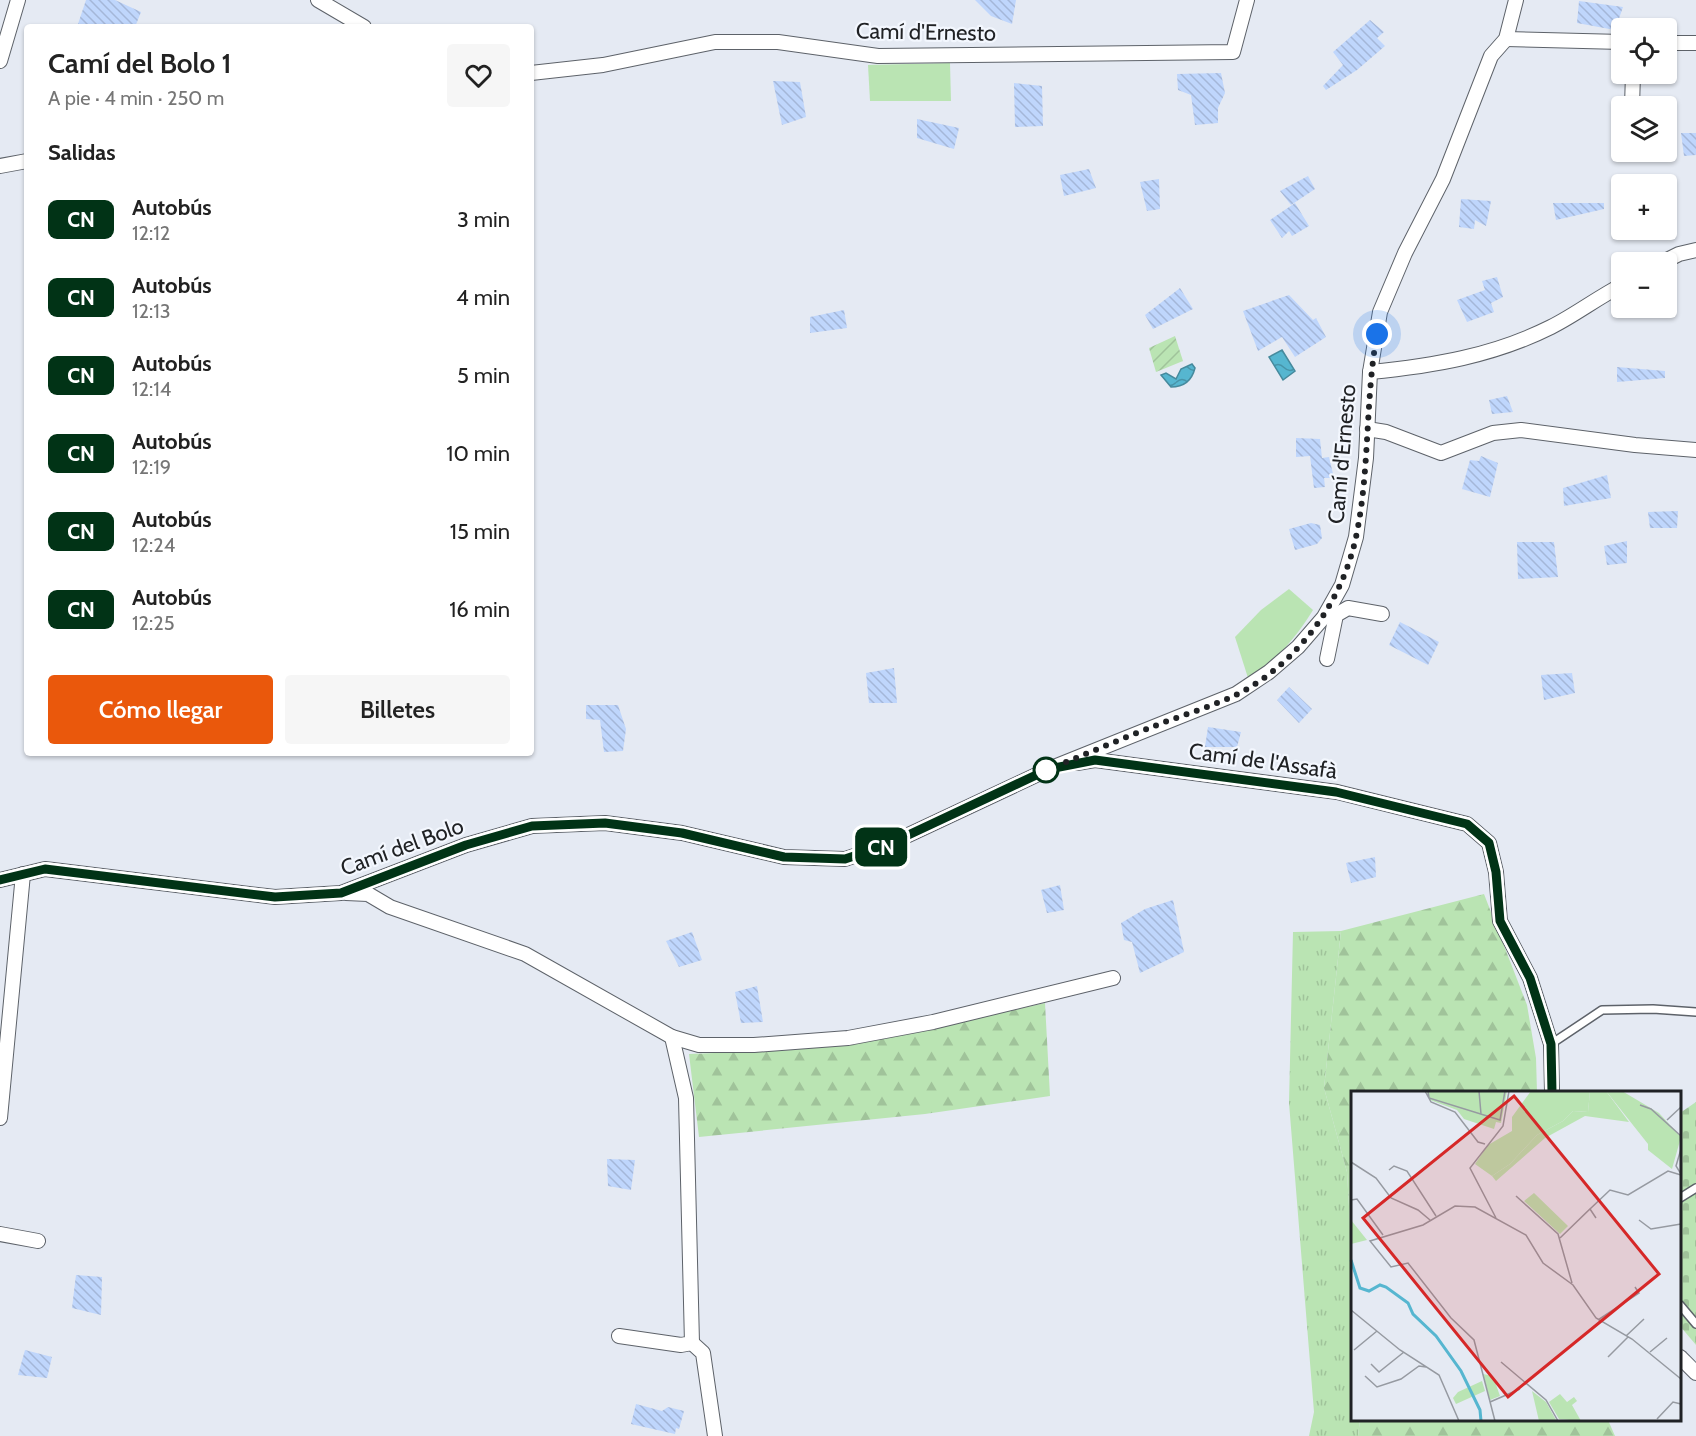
<!DOCTYPE html>
<html lang="es">
<head>
<meta charset="utf-8">
<style>
  :root { --surface:#fff; --page:#f6f6f6; --text:#222; --muted:#767676; --accent:#ea580c }
  body { margin:0; font-family:Cabin,sans-serif; background:var(--page); color:var(--text); height:100vh; display:flex; flex-direction:column; font-size:22px; white-space:nowrap }
  * { box-sizing:border-box; margin:0 }
  p { font-size:20px; color:var(--muted) }
  .icon { flex:none; width:33px; height:33px; fill:none; stroke:currentColor; stroke-width:2; stroke-linecap:round; stroke-linejoin:round }
  .map { position:relative; flex:1; overflow:hidden }
  .details { position:absolute; left:24px; top:24px; width:510px; height:732px; display:flex; flex-direction:column; background:var(--surface); border-radius:6px; box-shadow:0 2px 4px #0004 }
  .details>* { flex:none }
  .badge { padding:0 12px; border-radius:9px; font-size:21px; line-height:39px }
  .tools { position:absolute; left:1611px; top:18px; display:grid; gap:12px }
  .tools a { display:grid; place-items:center; width:66px; height:66px; border-radius:6px; background:var(--surface); box-shadow:0 2px 4px #0004; font-size:30px }
  .you { position:absolute; width:30px; height:30px; margin:-15px; border:4px solid #fff; border-radius:50%; background:#1a73e8; box-shadow:0 0 0 9px #1a73e833 }
  .map>.badge { position:absolute; translate:-50% -50%; box-shadow:0 0 0 3px #fff }
  h2 { padding:0 24px; font-size:22px; line-height:54px }
  .round { display:grid; place-items:center; flex:none; width:63px; height:63px; border-radius:6px; background:var(--page) }
  .overview { display:flex; align-items:center; justify-content:space-between; height:102px; padding:0 24px }
  h1 { font-size:28px; font-weight:600; line-height:45px }
  .action { display:flex; gap:12px; margin-top:auto; padding:12px 24px }
  .action a { flex:1; height:69px; border-radius:6px; background:var(--accent); color:#fff; font-size:24px; font-weight:600; line-height:69px; text-align:center }
  .action a+a { background:var(--page); color:var(--text) }
  ul { padding:0; list-style:none }
  li { display:flex; align-items:center; gap:18px; height:78px; padding:0 24px }
  li div { flex:1 }
  li b { display:block; font-size:22px }
  li em { font-style:normal }
  li .badge { min-width:66px; font-weight:700; text-align:center }
  .map>svg:first-child { display:block }
  .grass { fill:url(#grass-tufts) }
  .forest { fill:url(#forest-firs) }
  .cemetery { fill:url(#cemetery-stones) }
  .garden { fill:url(#garden-furrows) }
  .pitch { fill:#bae4b3 }
  .water { fill:url(#water-waves); stroke:#468a9d; stroke-width:1.5 }
  .building { fill:url(#building-back-hatch) }
  .lines { fill:none; stroke-linecap:round; stroke-linejoin:round }
  .lane-casing { stroke:#5d6269; stroke-width:10 }
  .street-casing { stroke:#5d6269; stroke-width:16 }
  .lane { stroke:#fff; stroke-width:7 }
  .street { stroke:#fff; stroke-width:14 }
  .line-casing { stroke:#fff; stroke-width:14 }
  .line { stroke:#013316; stroke-width:9 }
  .walk { stroke:#202225; stroke-width:6; stroke-dasharray:0 10.8 }
  .stop-dot { fill:#fff; stroke:#013316; stroke-width:3 }
  .labels { text-anchor:middle; dominant-baseline:central; stroke-width:4.5; stroke-linejoin:round; paint-order:stroke }
  .street-label { font-size:22px; fill:#202225; stroke:#f3f7fe }
  .inset-river { fill:none; stroke:#56b6d0; stroke-width:3 }
  .inset-road { fill:none; stroke:#969aa1; stroke-width:1.5 }
  .view { fill:#d62828; fill-opacity:0.15; stroke:#d62828; stroke-width:3 }
  .inset-edge { fill:none; stroke:#202225; stroke-width:3 }
</style>
</head>
<body>
<div class="map">
<svg width="1696" height="1436" viewBox="0 0 1696 1436">
  <defs>
    <pattern id="grass-tufts" width="24" height="20" patternUnits="userSpaceOnUse" patternTransform="scale(1.5)"><rect width="24" height="20" fill="#bae4b3"/><path d="M3 7l-1-3M5 7V3M7 7l1-3M15 17l-1-3M17 17v-4M19 17l1-3" fill="none" stroke="#a0c39a"/></pattern>
    <pattern id="forest-firs" width="22" height="20" patternUnits="userSpaceOnUse" patternTransform="scale(1.5)"><rect width="22" height="20" fill="#bae4b3"/><path d="M5 1l3.5 6h-7zM16 11l3.5 6h-7z" fill="#a0c39a"/></pattern>
    <pattern id="cemetery-stones" width="16" height="16" patternUnits="userSpaceOnUse" patternTransform="scale(1.5)"><rect width="16" height="16" fill="#bae4b3"/><path d="M2 7V4a2 2 0 0 1 4 0v3zM10 15v-3a2 2 0 0 1 4 0v3z" fill="#a0c39a"/></pattern>
    <pattern id="garden-furrows" width="10" height="10" patternUnits="userSpaceOnUse" patternTransform="scale(1.5)"><rect width="10" height="10" fill="#bae4b3"/><path d="M-1 1l2-2M0 10L10 0M9 11l2-2" fill="none" stroke="#a0c39a"/></pattern>
    <pattern id="water-waves" width="16" height="10" patternUnits="userSpaceOnUse" patternTransform="scale(1.5)"><rect width="16" height="10" fill="#56b6d0"/><path d="M0 5q4-4 8 0t8 0" fill="none" stroke="#4794a9"/></pattern>
    <pattern id="building-back-hatch" width="6" height="6" patternUnits="userSpaceOnUse" patternTransform="scale(1.5)"><rect width="6" height="6" fill="#bfd6fc"/><path d="M-1 5l2 2M0 0l6 6M5-1l2 2" fill="none" stroke="#a4b7d8"/></pattern>
  </defs>
  <rect width="100%" height="100%" fill="#e5eaf3"/>
  <!-- grass -->
  <polygon class="grass" points="1341,931 1324,1088 1347,1172 1352,1258 1352,1420 1360,1420 1358,1436 1309,1436 1314,1412 1289,1103 1293,932"/>
  <!-- forest -->
  <g class="forest">
    <polygon points="1484,894 1527,1005 1536,1058 1537,1092 1352,1092 1352,1258 1347,1172 1324,1088 1341,931"/>
    <polygon points="1045,1003 1050,1096 925,1114 699,1137 689,1054 792,1050 883,1039"/>
    <polygon points="1360,1420 1608,1420 1615,1436 1358,1436"/>
  </g>
  <!-- cemetery -->
  <polygon class="cemetery" points="1696,1102 1696,1345 1680,1326 1680,1113"/>
  <!-- garden -->
  <polygon class="garden" points="1175,336 1183,361 1156,372 1149,348"/>
  <!-- pitch -->
  <g class="pitch">
    <polygon points="950,63 951,101 870,101 868,65"/>
    <path d="M1289,589L1313,610C1295,639 1276,660 1249,681L1235,637L1261,610Z"/>
  </g>
  <!-- water -->
  <g class="water">
    <polygon points="1282,350 1295,371 1283,380 1269,357"/>
    <path d="M1192,364L1195,368C1192,380 1184,387 1171,387L1161,375L1166,373L1176,379L1181,369Z"/>
  </g>
  <!-- building -->
  <g class="building">
    <polygon points="86,0 115,0 141,12 135,27 77,27"/>
    <polygon points="975,0 1016,0 1012,24 991,16"/>
    <polygon points="1579,1 1623,7 1615,30 1577,23"/>
    <polygon points="1370,20 1384,32 1377,38 1385,46 1357,70 1326,90 1323,86 1343,65 1333,52"/>
    <polygon points="1221,73 1225,93 1218,108 1218,123 1195,125 1191,95 1178,90 1177,74"/>
    <polygon points="773,81 800,82 806,117 782,125"/>
    <polygon points="1014,83 1042,86 1043,126 1015,127"/>
    <polygon points="917,119 959,128 954,149 917,138"/>
    <polygon points="1681,133 1696,133 1696,155 1684,156"/>
    <polygon points="1089,169 1096,188 1064,196 1060,175"/>
    <polygon points="1308,176 1315,189 1291,205 1280,191"/>
    <polygon points="1159,179 1160,209 1147,211 1140,182"/>
    <polygon points="1461,199 1491,201 1486,226 1475,220 1474,229 1459,227"/>
    <polygon points="1295,203 1309,226 1292,236 1289,231 1282,238 1270,220"/>
    <polygon points="1553,203 1604,203 1604,209 1556,220"/>
    <polygon points="1497,277 1503,297 1491,303 1494,312 1467,322 1457,300 1485,290 1482,281"/>
    <polygon points="1180,288 1193,309 1153,329 1145,315"/>
    <polygon points="1289,295 1313,320 1316,318 1326,337 1295,357 1282,337 1258,351 1243,311"/>
    <polygon points="844,310 847,328 810,333 810,317"/>
    <polygon points="1617,367 1665,371 1665,378 1617,382"/>
    <polygon points="1507,396 1513,412 1492,414 1489,400"/>
    <polygon points="1296,438 1320,439 1322,458 1329,457 1334,478 1324,478 1325,487 1314,488 1310,456 1296,457"/>
    <polygon points="1481,456 1498,463 1490,497 1462,489 1470,460 1479,461"/>
    <polygon points="1607,475 1611,498 1564,506 1563,488"/>
    <polygon points="1678,511 1677,528 1650,528 1648,512"/>
    <polygon points="1311,523 1320,525 1322,538 1317,544 1295,550 1289,529"/>
    <polygon points="1627,541 1627,563 1607,565 1604,546"/>
    <polygon points="1517,542 1554,542 1558,577 1518,579"/>
    <polygon points="1400,622 1439,642 1428,665 1389,645"/>
    <polygon points="894,668 897,703 869,703 866,673"/>
    <polygon points="1572,673 1575,693 1544,700 1541,675"/>
    <polygon points="1289,687 1312,709 1299,723 1277,700"/>
    <polygon points="586,705 618,705 626,729 623,751 604,752 600,720 586,719"/>
    <polygon points="1208,727 1241,732 1237,747 1205,747"/>
    <polygon points="1375,857 1376,877 1351,883 1346,863"/>
    <polygon points="1060,885 1064,910 1047,913 1041,890"/>
    <polygon points="1173,900 1184,952 1140,973 1132,942 1124,940 1121,923 1145,909"/>
    <polygon points="692,932 702,960 679,967 666,941"/>
    <polygon points="757,986 763,1022 741,1023 735,992"/>
    <polygon points="607,1159 635,1160 631,1190 608,1186"/>
    <polygon points="76,1275 102,1277 101,1315 72,1308"/>
    <polygon points="25,1350 52,1357 47,1378 18,1375"/>
    <polygon points="636,1404 662,1411 668,1407 684,1411 679,1429 676,1428 675,1434 631,1424"/>
  </g>
  <g class="lines">
    <!-- lane casing -->
    <g class="lane-casing">
      <g id="lane">
        <polyline points="1551,1044 1602,1010 1653,1009 1696,1012"/>
        <polyline points="1680,1198 1696,1188"/>
        <polyline points="1680,1305 1696,1324"/>
      </g>
    </g>
    <!-- street casing -->
    <g class="street-casing">
      <g id="street">
        <polyline points="318,0 364,27"/>
        <polyline points="1506,39 1622,42"/>
        <polyline points="1666,43 1696,43"/>
        <polyline points="0,61 18,0"/>
        <polyline points="531,73 603,65 715,42 778,42 878,56 1233,52 1247,0"/>
        <polyline points="1632,106 1633,74"/>
        <polyline points="0,166 27,161"/>
        <polyline points="1663,262 1679,254 1696,250"/>
        <path d="M1370,372C1433,366 1493,356 1551,327C1575,315 1597,298 1622,285"/>
        <polyline points="1367,429 1386,432 1441,453 1493,433 1521,430 1635,445 1696,450"/>
        <polyline points="1327,659 1336,615 1348,608 1382,614"/>
        <polyline points="1077,763 1095,760 1337,792 1467,824 1489,843 1496,872 1500,921 1530,978 1551,1044 1552,1092"/>
        <polyline points="0,880 45,869 275,897 341,893 466,845 532,826 605,823 682,833 784,857 845,859 887,845 1049,769 1236,694 1269,672 1298,647 1324,617 1342,585 1356,537 1366,458 1370,372 1380,312 1405,253 1443,179 1491,56 1506,39 1516,0"/>
        <polyline points="346,893 368,894 390,907 525,954 672,1037 699,1045 754,1045 848,1038 933,1022 1113,978"/>
        <polyline points="0,1118 23,874"/>
        <polyline points="0,1234 38,1241"/>
        <polyline points="619,1336 681,1345 692,1343 686,1098 672,1037"/>
        <polyline points="692,1343 703,1353 715,1436"/>
        <polyline points="1680,1357 1696,1373"/>
      </g>
    </g>
    <!-- lane -->
    <use href="#lane" class="lane"/>
    <!-- street -->
    <use href="#street" class="street"/>
  </g>
  <g class="lines">
    <!-- line casing -->
    <g class="line-casing">
      <polyline id="line" points="0,880 45,869 275,897 341,893 466,845 532,826 605,823 682,833 784,857 845,859 887,845 1049,769 1095,760 1336,792 1467,824 1489,843 1496,872 1500,921 1530,978 1551,1044 1552,1092"/>
    </g>
    <!-- line -->
    <use href="#line" class="line"/>
    <!-- walk -->
    <path class="walk" d="M1046,770C1080,757 1113,742 1147,729C1176,717 1208,708 1236,695C1297,664 1342,603 1356,537C1370,471 1365,401 1377,334"/>
  </g>
  <!-- markers -->
  <circle class="stop-dot" cx="1046" cy="770" r="12"/>
  <g class="labels">
    <!-- street labels -->
    <g class="street-label">
      <text transform="translate(926 32) rotate(1)">Camí d'Ernesto</text>
      <text transform="translate(1342 454) rotate(-85)">Camí d'Ernesto</text>
      <text transform="translate(1263 761) rotate(8)">Camí de l'Assafà</text>
      <text transform="translate(402 847) rotate(-20)">Camí del Bolo</text>
    </g>
  </g>
  <!-- overview -->
  <g transform="translate(1351 1091)">
    <rect width="330" height="330" fill="#e5eaf3"/>
    <path d="M239,0H255L278,31L234,25L194,47L145,90L141,85L159,73L186,44L212,30L222,20L237,21Z" fill="#bae4b3"/>
    <path d="M180,0H239L237,21L222,20L212,30L186,44L159,73L141,85L124,73L137,54L161,40V26ZM183,102L217,135L209,143L173,110ZM0,129L16,149L0,153Z" fill="#bae4b3"/>
    <path d="M75,0H156L150,32L145,31L143,38L113,28L106,19L79,9Z" fill="#bae4b3"/>
    <path d="M132,283L142,285L149,305L139,309ZM131,290L134,300L105,313L102,307L107,301ZM181,300L195,311L205,329L188,330ZM209,303L216,311L223,306L226,310L221,314L230,330L208,328L198,311Z" fill="#bae4b3"/>
    <path d="M255,0H271L308,22L330,46L321,78L297,59V53Z" fill="#bae4b3"/>
    <path class="inset-river" d="M0,169L9,197L18,200L29,194L35,196L57,212L62,223L85,245L110,280L129,319L130,330"/>
    <path class="inset-road" d="M74,0L80,11L104,21L127,51L134,53M77,0L78,7L149,29L154,0M128,0L130,23M289,14L300,18L330,45M316,29L330,16M330,58L325,75L330,83M0,71L25,87L40,107L67,119L79,129M38,79L43,75L56,80L85,125M165,105L207,143L221,192M0,109L6,108L32,144M239,118L259,99L277,104L317,80L330,84M145,127L119,77L152,35L158,0M288,129L300,138L330,133M209,147L239,118L245,127M0,219L49,259L88,284L108,330M247,229L288,202L284,196M275,245L293,228M3,259L26,240M299,261L316,247M257,266L277,246M150,271L195,309L207,330M20,273L28,281L53,261M14,285L26,296L50,288L68,275L75,276M139,311L169,298M306,328L322,311L330,313M144,330L123,249L100,227L57,172L40,176L19,150L72,134L104,115L124,116L175,144L192,172L222,194L245,227L281,248L330,288"/>
    <path class="view" d="M163,5L308,183L157,306L12,127Z"/>
    <rect width="330" height="330" class="inset-edge"/>
  </g>
</svg>
<div class="tools">
<a><svg class="icon" aria-label="locate" viewBox="0 0 24 24"><circle cx="12" cy="12" r="6"/><path d="M12 2v4M12 18v4M2 12h4M18 12h4"/></svg></a>
<a><svg class="icon" aria-label="layers" viewBox="0 0 24 24"><path d="M12 4l9 5-9 5-9-5zM3 14l9 5 9-5"/></svg></a>
<a>+</a>
<a>−</a>
</div>
<div class="you" style="left:1377px;top:334px"></div>
<b class="badge" style="left:881px;top:847px;background:#013316;color:#fff">CN</b>
<section class="details">
<div class="overview"><div><h1>Camí del Bolo 1</h1><p>A pie · 4 min · 250 m</p></div><a class="round"><svg class="icon" aria-label="heart" viewBox="0 0 24 24"><path d="M12 20l-8-8c-3-5 5-10 8-4 3-6 11-1 8 4z"/></svg></a></div>
<h2>Salidas</h2>
<ul>
<li><span class="badge" style="background:#013316;color:#fff">CN</span><div><b>Autobús</b><p>12:12</p></div><em>3 min</em></li>
<li><span class="badge" style="background:#013316;color:#fff">CN</span><div><b>Autobús</b><p>12:13</p></div><em>4 min</em></li>
<li><span class="badge" style="background:#013316;color:#fff">CN</span><div><b>Autobús</b><p>12:14</p></div><em>5 min</em></li>
<li><span class="badge" style="background:#013316;color:#fff">CN</span><div><b>Autobús</b><p>12:19</p></div><em>10 min</em></li>
<li><span class="badge" style="background:#013316;color:#fff">CN</span><div><b>Autobús</b><p>12:24</p></div><em>15 min</em></li>
<li><span class="badge" style="background:#013316;color:#fff">CN</span><div><b>Autobús</b><p>12:25</p></div><em>16 min</em></li>
</ul>
<div class="action"><a>Cómo llegar</a><a>Billetes</a></div>
</section>
</div>
</body>
</html>
